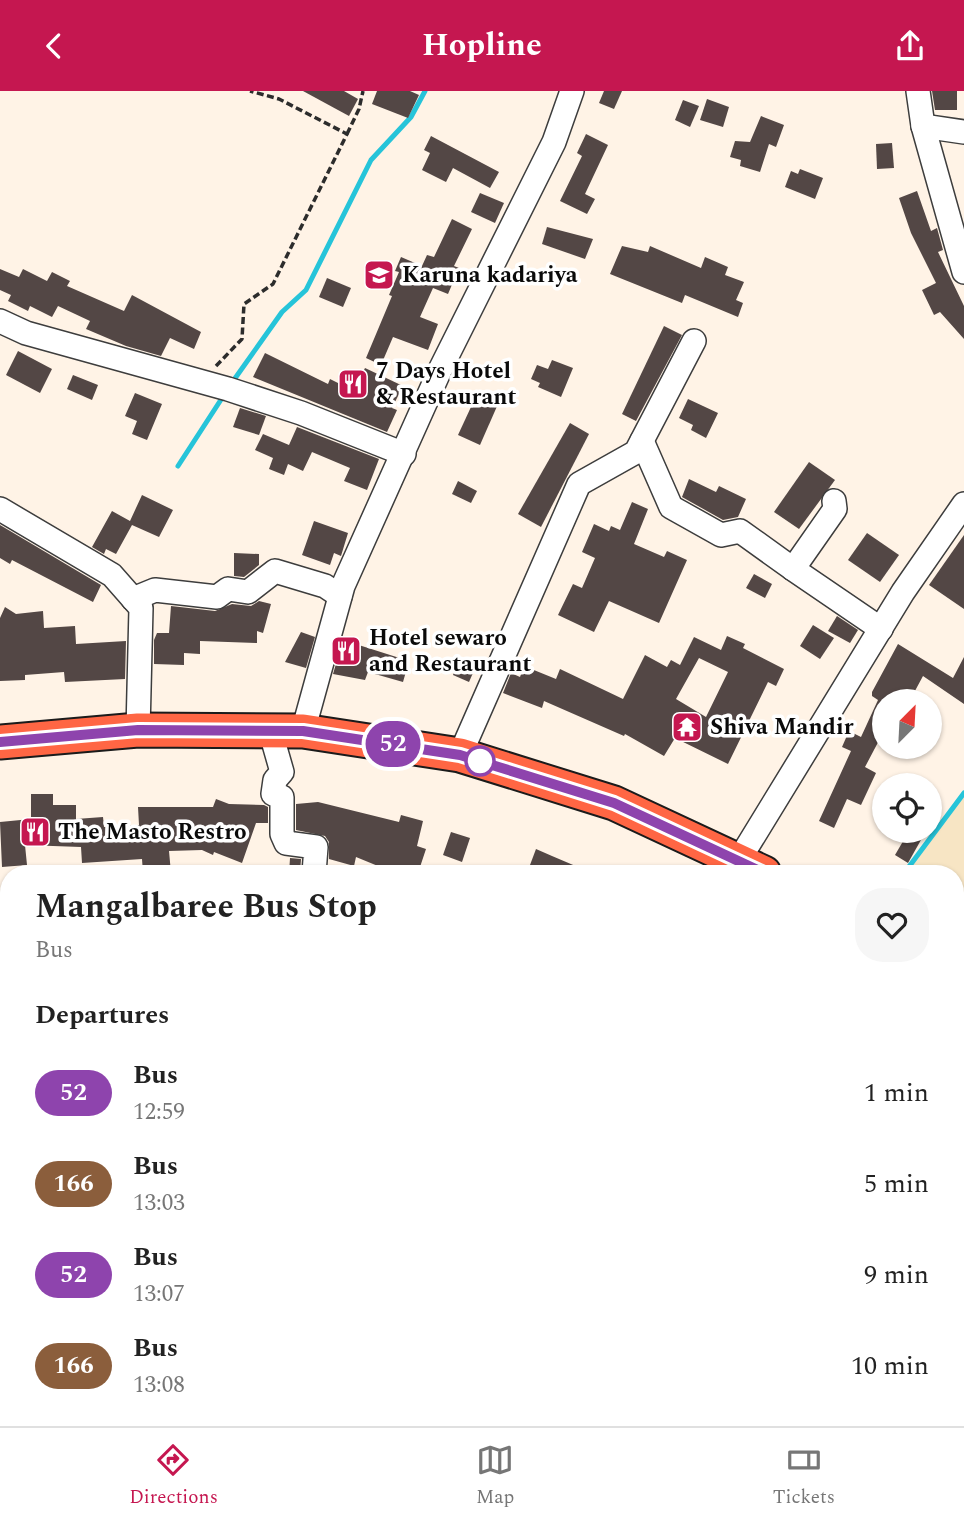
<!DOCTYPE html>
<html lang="en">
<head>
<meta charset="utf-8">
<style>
  :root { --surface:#fff; --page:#f6f6f6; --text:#222; --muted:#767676; --line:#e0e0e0; --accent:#c51750 }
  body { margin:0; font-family:Spectral,serif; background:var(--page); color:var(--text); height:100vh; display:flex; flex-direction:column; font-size:26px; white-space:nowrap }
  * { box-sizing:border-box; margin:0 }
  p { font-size:23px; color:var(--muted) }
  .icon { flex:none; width:38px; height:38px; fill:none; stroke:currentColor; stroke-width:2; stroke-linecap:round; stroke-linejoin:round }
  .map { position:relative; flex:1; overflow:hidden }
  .details { position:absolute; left:0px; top:774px; width:964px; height:562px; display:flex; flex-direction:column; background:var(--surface); border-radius:28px 28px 0 0; box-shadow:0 2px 5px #0004 }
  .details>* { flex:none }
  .badge { padding:0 14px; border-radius:23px; font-size:24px; line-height:46px }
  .needle { width:46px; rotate:24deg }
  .fabs { position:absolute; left:872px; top:598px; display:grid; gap:14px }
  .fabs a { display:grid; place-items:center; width:70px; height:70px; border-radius:50%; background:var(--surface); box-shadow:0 2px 5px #0004; font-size:35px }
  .map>.badge { position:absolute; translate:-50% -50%; box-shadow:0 0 0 4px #fff }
  h2 { padding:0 35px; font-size:26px; line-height:63px }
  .round { display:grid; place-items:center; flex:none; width:74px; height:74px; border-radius:28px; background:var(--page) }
  .head { display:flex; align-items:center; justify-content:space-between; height:119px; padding:0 35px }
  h1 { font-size:33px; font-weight:700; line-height:52px }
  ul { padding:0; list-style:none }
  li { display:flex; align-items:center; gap:21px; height:91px; padding:0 35px }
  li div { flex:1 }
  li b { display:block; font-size:26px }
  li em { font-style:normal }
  li .badge { min-width:77px; font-weight:700; text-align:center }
  header { display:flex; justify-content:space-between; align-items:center; height:91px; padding:0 35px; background:var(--accent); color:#fff; font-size:32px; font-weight:700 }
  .tabs { display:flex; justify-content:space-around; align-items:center; height:98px; border-top:2px solid var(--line); background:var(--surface); font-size:19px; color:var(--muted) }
  .tabs a { display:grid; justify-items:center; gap:4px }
  .tabs .on { color:var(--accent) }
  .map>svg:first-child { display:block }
  .farmland { fill:#f7e5c4 }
  .water { fill:#a6f4fc; stroke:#26c4d9; stroke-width:2 }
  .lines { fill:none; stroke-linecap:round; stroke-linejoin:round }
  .stream { stroke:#26c4d9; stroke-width:5 }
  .building { fill:#534745; fill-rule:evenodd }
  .minor-casing { stroke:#3d3d3d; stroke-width:26 }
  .highway-casing { stroke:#1b1b1b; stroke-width:37 }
  .path { stroke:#2c2c2c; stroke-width:3.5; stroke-dasharray:7 3.5; stroke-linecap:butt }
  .minor { stroke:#fff; stroke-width:23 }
  .highway { stroke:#f64; stroke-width:33 }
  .line-casing { stroke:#fff; stroke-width:16 }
  .line { stroke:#8e44ad; stroke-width:10 }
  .stop-dot { fill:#fff; stroke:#8e44ad; stroke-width:3.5 }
  .labels { text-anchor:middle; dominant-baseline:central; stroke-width:7; stroke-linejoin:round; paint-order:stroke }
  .poi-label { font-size:23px; font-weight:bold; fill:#0a0a0a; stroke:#fff; text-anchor:start }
</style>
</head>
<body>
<header><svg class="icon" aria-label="back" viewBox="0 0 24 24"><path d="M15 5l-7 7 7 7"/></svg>Hopline<svg class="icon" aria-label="share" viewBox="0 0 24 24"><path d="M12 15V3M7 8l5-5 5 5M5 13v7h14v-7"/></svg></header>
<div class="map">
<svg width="964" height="1335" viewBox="0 0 964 1335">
  <rect width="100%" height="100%" fill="#fff3e6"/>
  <!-- farmland -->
  <polygon class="farmland" points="964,702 964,872 956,868 956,782 918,782 908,777"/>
  <!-- water -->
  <polygon class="water" points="964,1298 964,1335 916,1335 927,1327 956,1326 956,1305"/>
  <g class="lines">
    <!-- stream -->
    <g class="stream">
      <polyline points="231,293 282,221 306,199 371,69 411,26 425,0"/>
      <polyline points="178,375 224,304"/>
      <polyline points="905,781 964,702"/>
    </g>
  </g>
  <!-- building -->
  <g class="building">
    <polygon points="303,0 344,0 358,8 349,25"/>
    <polygon points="377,0 410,0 419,4 408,27 372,13"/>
    <polygon points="604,0 622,0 614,18 599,12"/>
    <polygon points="932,0 957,0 957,19 935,19"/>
    <polygon points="707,8 729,16 723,36 700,29"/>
    <polygon points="683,9 699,15 690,36 675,29"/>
    <polygon points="761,25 784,34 776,56 769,53 760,81 740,75 741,69 730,66 735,50 750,51"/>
    <polygon points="586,43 608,54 585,103 595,108 587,123 560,110 582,65 577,62"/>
    <polygon points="431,45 499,81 490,97 453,77 446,91 422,79 430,62 424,59"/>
    <polygon points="892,52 894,77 877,78 876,53"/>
    <polygon points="800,78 823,87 815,108 785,96 791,80 798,83"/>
    <polygon points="917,100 931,140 937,137 943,159 938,161 964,215 964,248 940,221 934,224 922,199 936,192 911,142 899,107"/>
    <polygon points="480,102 504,112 495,132 471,121"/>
    <polygon points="452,128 472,138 454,175 459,177 448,203 433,197 420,226 438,233 428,259 393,246 381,274 366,267 392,205 389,204 399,181 395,180 401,166 422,175 427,164 434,166"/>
    <polygon points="547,136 593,148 585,168 542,153"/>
    <polygon points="622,155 648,161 650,155 701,177 705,166 728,176 725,184 744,191 736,209 743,212 738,226 685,204 682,212 610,183"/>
    <polygon points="0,178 19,186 23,178 47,190 52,181 70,190 67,195 124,220 132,204 201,241 194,258 170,247 161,265 126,255 86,238 90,230 58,215 52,226 30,215 28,220 8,210 11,204 0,199"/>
    <polygon points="327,187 351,197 343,216 319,206"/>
    <polygon points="664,235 682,244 636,330 622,323"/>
    <polygon points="18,260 52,278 40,302 6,284"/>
    <polygon points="265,262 328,293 330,288 354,300 365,277 403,295 392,317 397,319 387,341 253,286"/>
    <polygon points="552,269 573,277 561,306 538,296 540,292 531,288 537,274 548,278"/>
    <polygon points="73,284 98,294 92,309 67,298"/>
    <polygon points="135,302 162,313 147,349 132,343 137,330 125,325"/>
    <polygon points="477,303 498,313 480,354 458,344"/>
    <polygon points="688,308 718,322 706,347 691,339 693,334 679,327"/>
    <polygon points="240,317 266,325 259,344 233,336"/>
    <polygon points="570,332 589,343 541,436 518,423"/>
    <polygon points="297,336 379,368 367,399 344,390 350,377 312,361 303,380 288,373 284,384 269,378 273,367 255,359 263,343 289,354"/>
    <polygon points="809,371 835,389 799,438 774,421"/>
    <polygon points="689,388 716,401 719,395 746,408 738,426 723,429 682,406"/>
    <polygon points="458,390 477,400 471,412 452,403"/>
    <polygon points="142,404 173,419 159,446 132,434 116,463 106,458 104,463 92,456 112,420 130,430"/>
    <polygon points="632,411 648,418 634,453 664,466 667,460 687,469 659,532 609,510 594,541 558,524 573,493 582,497 595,467 582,461 594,433 609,440 611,435 620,439"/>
    <polygon points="314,430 348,442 341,465 334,462 330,474 302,464"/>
    <polygon points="0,434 101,494 93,511 12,469 10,473 0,467"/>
    <polygon points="867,442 899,464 880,491 848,469"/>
    <polygon points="964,444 964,518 929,494"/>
    <polygon points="234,462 259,463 259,474 244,486 234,485"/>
    <polygon points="754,483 772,493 765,507 746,497"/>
    <polygon points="259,510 271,513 263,542 257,540 257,552 200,550 200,563 184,562 184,574 154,573 154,549 157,542 169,542 171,515 215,520 232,513 251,515"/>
    <polygon points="5,516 16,523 43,520 44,537 75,535 76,553 126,550 125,588 65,591 64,581 25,584 25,589 0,590 0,527"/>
    <polygon points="837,525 858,539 850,552 828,540"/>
    <polygon points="813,534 834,547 820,568 800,555"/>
    <polygon points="301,541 315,546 306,577 285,571"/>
    <path d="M727,545L745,553L743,557L784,578L776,595L768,591L728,673L675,647L664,665L625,643L624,645L544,610L542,617L503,602L511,582L520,586L524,575L556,588L560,578L623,608L645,564L667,576L671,569L680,574L694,546L721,559ZM699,567L728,581L706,626L676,608Z"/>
    <polygon points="343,549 409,570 403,591 368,581 365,589 333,583"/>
    <polygon points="898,553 953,587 964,566 964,613 923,585 909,611 884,611 884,640 865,676 876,682 861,714 847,708 834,737 819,730 851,660 842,656 849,640 861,646 878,609 872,605 872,601"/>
    <polygon points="459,568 476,575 469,591 453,584"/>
    <polygon points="31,703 53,703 53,714 76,714 76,728 103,726 104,736 139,734 138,716 213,716 216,708 229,713 264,714 268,716 268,732 256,732 242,772 214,761 213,764 202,759 169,760 171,782 143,782 142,768 82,772 81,756 25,754 27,774 2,776 0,731 31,728"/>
    <polygon points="318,711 399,731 401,724 423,730 417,755 426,758 419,779 403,774 399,782 395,782 356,766 354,775 329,768 329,751 325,745 296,739 296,713"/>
    <polygon points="909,740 926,740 908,772 895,764"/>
    <polygon points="451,741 470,747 462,771 443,764"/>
    <polygon points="536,758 552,765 592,782 527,782"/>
    <polygon points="290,767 301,768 300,782 289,782"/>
  </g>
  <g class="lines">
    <!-- minor casing -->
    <g class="minor-casing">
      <g id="minor">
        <polyline points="918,0 923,35 964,181"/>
        <polyline points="923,35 964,41"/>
        <polyline points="0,230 26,242 228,298 301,322 404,363"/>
        <polyline points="642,350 671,416 721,444 740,440 793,478"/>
        <polyline points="834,410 835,418 793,478 881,538"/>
        <polyline points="0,418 112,484 141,517 138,639"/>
        <polyline points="133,508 155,499 217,506 228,498 248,501 275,480 325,495 340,505"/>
        <polyline points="270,639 282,681 275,689 273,703 282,706 282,743 286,752 316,756 314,782"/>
        <polyline points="303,640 343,495 440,279 554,51 572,0"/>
        <polyline points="460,664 579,393 636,361 694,250"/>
        <polyline points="731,782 903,501 964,413"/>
        <polyline points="370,1335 377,1326"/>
      </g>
    </g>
    <!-- highway casing -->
    <g class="highway-casing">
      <g id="highway">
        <polyline points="0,651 138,639 303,640 460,664 614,712 764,782"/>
        <polyline points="956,868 964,872"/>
      </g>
    </g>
    <!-- path -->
    <g class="path">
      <polyline points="347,43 359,18 363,0"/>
      <polyline points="216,275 242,248 244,213 273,193 347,43 279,8 250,0"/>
    </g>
    <!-- minor -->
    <use href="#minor" class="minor"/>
    <!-- highway -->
    <use href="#highway" class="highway"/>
  </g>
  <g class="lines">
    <!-- line casing -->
    <g class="line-casing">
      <polyline id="line" points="0,651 138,639 303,640 460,664 614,712 764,782"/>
    </g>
    <!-- line -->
    <use href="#line" class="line"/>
  </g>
  <!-- icons -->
  <defs>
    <g id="school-square" transform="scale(1.575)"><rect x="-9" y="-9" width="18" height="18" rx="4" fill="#c51750" stroke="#fff"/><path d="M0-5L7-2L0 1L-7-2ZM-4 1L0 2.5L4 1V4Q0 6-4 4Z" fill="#fff"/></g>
    <g id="restaurant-square" transform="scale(1.575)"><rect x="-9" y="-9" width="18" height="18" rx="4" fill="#c51750" stroke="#fff"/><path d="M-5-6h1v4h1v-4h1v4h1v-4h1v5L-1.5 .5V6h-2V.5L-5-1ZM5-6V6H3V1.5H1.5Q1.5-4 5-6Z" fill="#fff"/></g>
    <g id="temple-square" transform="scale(1.575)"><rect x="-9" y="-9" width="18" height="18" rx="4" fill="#c51750" stroke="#fff"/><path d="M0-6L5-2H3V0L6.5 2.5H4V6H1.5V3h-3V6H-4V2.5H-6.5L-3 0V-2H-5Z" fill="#fff"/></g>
  </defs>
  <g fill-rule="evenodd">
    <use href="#school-square" x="379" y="184"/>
    <use href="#restaurant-square" x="353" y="293"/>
    <use href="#restaurant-square" x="346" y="560"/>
    <use href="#temple-square" x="687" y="636"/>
    <use href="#restaurant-square" x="35" y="741"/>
  </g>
  <!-- markers -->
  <circle class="stop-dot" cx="480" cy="670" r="14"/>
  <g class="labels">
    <!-- poi labels -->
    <g class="poi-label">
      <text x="402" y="184">Karuna kadariya</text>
      <text x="376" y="280">7 Days Hotel<tspan x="376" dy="26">&amp; Restaurant</tspan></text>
      <text x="369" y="547">Hotel sewaro<tspan x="369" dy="26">and Restaurant</tspan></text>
      <text x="710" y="636">Shiva Mandir</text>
      <text x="58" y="741">The Masto Restro</text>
    </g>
  </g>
</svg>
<div class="fabs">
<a><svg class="needle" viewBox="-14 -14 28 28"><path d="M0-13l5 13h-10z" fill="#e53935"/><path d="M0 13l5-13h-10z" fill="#767676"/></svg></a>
<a><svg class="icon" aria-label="locate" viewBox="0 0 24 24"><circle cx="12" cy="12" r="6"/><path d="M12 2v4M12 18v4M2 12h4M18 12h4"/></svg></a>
</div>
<b class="badge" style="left:393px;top:653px;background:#8e44ad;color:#fff">52</b>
<section class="details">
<div class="head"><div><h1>Mangalbaree Bus Stop</h1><p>Bus</p></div><a class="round"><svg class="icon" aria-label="heart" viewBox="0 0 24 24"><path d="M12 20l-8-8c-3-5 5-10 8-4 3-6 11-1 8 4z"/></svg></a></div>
<h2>Departures</h2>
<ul>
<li><span class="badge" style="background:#8e44ad;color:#fff">52</span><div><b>Bus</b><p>12:59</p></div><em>1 min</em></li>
<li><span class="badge" style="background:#8b5e3c;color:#fff">166</span><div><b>Bus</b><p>13:03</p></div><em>5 min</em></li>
<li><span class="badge" style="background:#8e44ad;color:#fff">52</span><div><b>Bus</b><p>13:07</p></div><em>9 min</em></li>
<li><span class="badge" style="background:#8b5e3c;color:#fff">166</span><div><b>Bus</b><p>13:08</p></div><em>10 min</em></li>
</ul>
</section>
</div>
<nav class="tabs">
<a class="on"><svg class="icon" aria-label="directions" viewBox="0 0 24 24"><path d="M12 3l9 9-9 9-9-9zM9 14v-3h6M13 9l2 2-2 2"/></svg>Directions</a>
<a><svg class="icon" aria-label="map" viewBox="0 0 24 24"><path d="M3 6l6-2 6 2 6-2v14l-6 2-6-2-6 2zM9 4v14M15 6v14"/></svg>Map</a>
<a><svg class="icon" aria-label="tickets" viewBox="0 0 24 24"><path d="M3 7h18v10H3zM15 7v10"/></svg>Tickets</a>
</nav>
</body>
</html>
